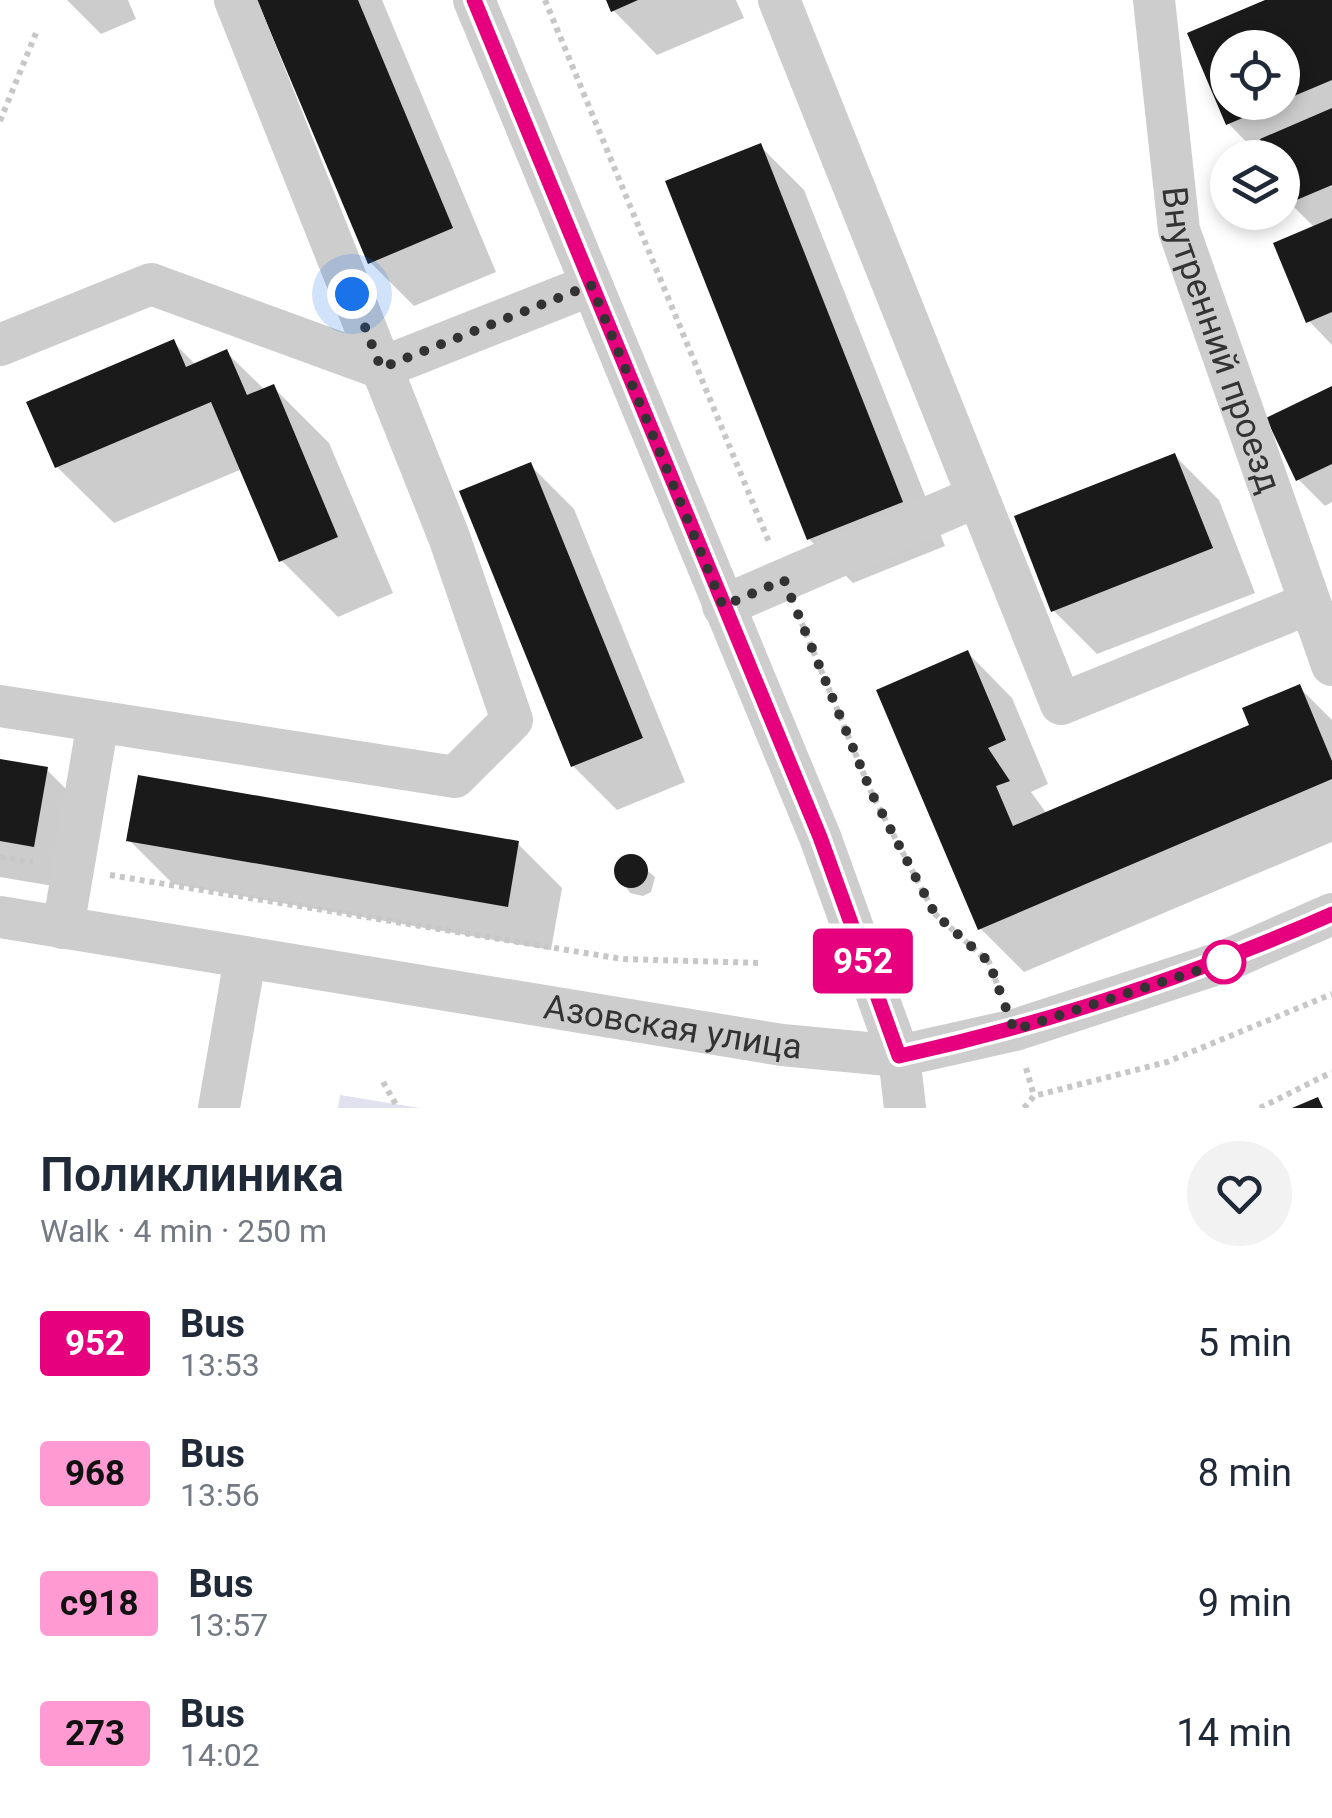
<!DOCTYPE html>
<html lang="en">
<head>
<meta charset="utf-8">
<style>
  :root { --surface:#fff; --page:#f2f2f3; --text:#1f2937; --muted:#747a83 }
  body { margin:0; font-family:Roboto,sans-serif; background:var(--page); color:var(--text); height:100vh; display:flex; flex-direction:column; font-size:38px; white-space:nowrap }
  * { box-sizing:border-box; margin:0 }
  p { font-size:32px; color:var(--muted) }
  .icon { flex:none; width:55px; height:55px; fill:none; stroke:currentColor; stroke-width:2; stroke-linecap:round; stroke-linejoin:round }
  .map { position:relative; height:1108px; overflow:hidden }
  .details { display:flex; flex-direction:column; background:var(--surface); flex:1 }
  .details>* { flex:none }
  .badge { padding:0 20px; border-radius:8px; font-size:35px; line-height:65px }
  .buttons { position:absolute; left:1210px; top:30px; display:grid; gap:20px }
  .buttons a { display:grid; place-items:center; width:90px; height:90px; border-radius:50%; background:var(--surface); box-shadow:0 5px 15px #0003; font-size:50px }
  .you { position:absolute; width:50px; height:50px; margin:-25px; border:8px solid #fff; border-radius:50%; background:#1a73e8; box-shadow:0 0 0 15px #1a73e833 }
  .map>.badge { position:absolute; translate:-50% -50%; box-shadow:0 0 0 5px #fff }
  .round { display:grid; place-items:center; flex:none; width:105px; height:105px; border-radius:52px; background:var(--page) }
  .overview { display:flex; align-items:center; justify-content:space-between; height:170px; padding:0 40px }
  h1 { font-size:48px; font-weight:600; line-height:75px }
  ul { padding:0; list-style:none }
  li { display:flex; align-items:center; gap:30px; height:130px; padding:0 40px }
  li div { flex:1 }
  li b { display:block; font-size:38px }
  li em { font-style:normal }
  li .badge { min-width:110px; font-weight:700; text-align:center }
  .map>svg:first-child { display:block }
  .green { fill:#e1e1ef }
  .shadow { fill:#0003; fill-rule:evenodd }
  .building { fill:#1a1a1a }
  .lines { fill:none; stroke-linecap:round; stroke-linejoin:round }
  .path { stroke:#c7c7c7; stroke-width:6; stroke-dasharray:5 5; stroke-linecap:butt }
  .minor { stroke:#cdcdcd; stroke-width:42 }
  .line-casing { stroke:#fff; stroke-width:22 }
  .line { stroke:#e6007e; stroke-width:15 }
  .walk { stroke:#333; stroke-width:10; stroke-dasharray:0 18 }
  .stop-dot { fill:#fff; stroke:#e6007e; stroke-width:5 }
  .labels { text-anchor:middle; dominant-baseline:central; stroke-width:10; stroke-linejoin:round; paint-order:stroke }
  .street-label { font-size:35px; fill:#333; stroke:#fff }
</style>
</head>
<body>
<div class="map">
<svg width="1332" height="1108" viewBox="0 0 1332 1108">
  <rect width="100%" height="100%" fill="#fff"/>
  <!-- green -->
  <polygon class="green" points="340,1095 420,1108 338,1108"/>
  <!-- shadow -->
  <g class="shadow">
    <polygon points="67,0 128,0 136,19 101,34"/>
    <polygon points="259,0 382,0 496,272 414,306 370,262"/>
    <polygon points="608,0 736,0 744,18 657,55 613,10"/>
    <path d="M1272,0H1332V345L1309,321L1315,228L1290,203L1282,158L1265,145L1254,150L1228,123L1191,34ZM1228,48H1282V102H1228Z"/>
    <polygon points="760,146 804,190 945,546 853,583 809,539"/>
    <polygon points="173,342 196,365 226,352 265,390 273,387 329,443 393,593 338,617 281,560 242,469 114,523 57,467 30,403"/>
    <polygon points="1332,389 1332,502 1325,506 1298,479"/>
    <polygon points="1175,456 1219,500 1255,593 1097,654 1053,610"/>
    <polygon points="530,465 574,509 685,782 617,810 573,766"/>
    <polygon points="968,653 1012,698 1048,784 1031,792 1047,814 1253,727 1299,687 1332,720 1332,842 1024,972 980,928"/>
    <polygon points="0,761 46,769 90,813 77,890 0,877"/>
    <polygon points="129,840 518,844 562,888 551,950 173,884"/>
    <polygon points="630,856 655,877 651,892 643,896 630,893 616,872 620,861"/>
  </g>
  <!-- building -->
  <g class="building">
    <polygon points="257,0 358,0 453,228 368,264"/>
    <polygon points="606,0 638,0 611,12"/>
    <polygon points="1265,0 1332,0 1332,80 1282,101 1282,48 1228,48 1228,102 1278,103 1226,125 1187,33"/>
    <polygon points="1332,108 1332,185 1287,204 1282,193 1282,158 1268,158 1260,139"/>
    <polygon points="761,143 903,502 807,540 665,181"/>
    <polygon points="1332,218 1332,312 1306,323 1273,243"/>
    <polygon points="174,339 186,367 227,349 247,395 274,384 338,537 279,562 211,402 55,468 26,402"/>
    <polygon points="1332,386 1332,464 1296,481 1266,418"/>
    <polygon points="1175,453 1213,548 1051,612 1014,516"/>
    <polygon points="531,462 643,738 571,767 459,491"/>
    <polygon points="968,650 1006,740 988,748 1010,781 996,786 1013,826 1249,725 1242,708 1300,684 1332,761 1332,779 978,930 876,690"/>
    <polygon points="0,759 48,767 34,847 0,841"/>
    <polygon points="138,775 519,841 508,907 126,841"/>
    <circle cx="631" cy="871" r="17"/>
    <polygon points="1318,1097 1323,1108 1292,1108"/>
  </g>
  <g class="lines">
    <!-- path -->
    <g class="path">
      <polyline points="545,0 769,542"/>
      <polyline points="0,121 36,33"/>
      <polyline points="798,614 872,794 935,914 989,962 1001,995"/>
      <polyline points="0,857 33,862"/>
      <polyline points="110,875 622,959 762,963"/>
      <polyline points="1026,1068 1034,1096"/>
      <polyline points="383,1082 398,1108"/>
      <polyline points="1024,1108 1034,1096 1167,1062 1332,994"/>
      <polyline points="1260,1108 1332,1072"/>
    </g>
    <!-- minor -->
    <g class="minor">
      <polyline points="474,0 820,837 899,1056 905,1108"/>
      <polyline points="779,0 1061,704 1310,603"/>
      <path id="s1" d="M1154,0L1179,230L1332,665"/>
      <polyline points="0,345 151,284 381,368 591,285"/>
      <polyline points="723,606 976,497"/>
      <polyline points="0,706 455,777 512,720 449,537 235,0"/>
      <path id="s2" d="M0,917L782,1045L899,1056L1015,1030L1223,962L1332,914"/>
      <polyline points="63,928 98,722"/>
      <polyline points="219,1108 245,959"/>
    </g>
  </g>
  <g class="lines">
    <!-- line casing -->
    <g class="line-casing">
      <path id="line" d="M474,0L820,837L899,1056C1049,1023 1192,976 1332,914"/>
    </g>
    <!-- line -->
    <use href="#line" class="line"/>
    <!-- walk -->
    <polyline class="walk" points="352,294 381,368 591,285 723,606 784,580 872,794 935,914 989,962 1014,1030 1224,962"/>
  </g>
  <!-- markers -->
  <circle class="stop-dot" cx="1224" cy="962" r="20"/>
  <g class="labels">
    <!-- street labels -->
    <g class="street-label">
      <text stroke="none"><textPath href="#s1" startOffset="348">Внутренний проезд</textPath></text>
      <text stroke="none"><textPath href="#s2" startOffset="682">Азовская улица</textPath></text>
    </g>
  </g>
</svg>
<div class="buttons">
<a><svg class="icon" aria-label="locate" viewBox="0 0 24 24"><circle cx="12" cy="12" r="6"/><path d="M12 2v4M12 18v4M2 12h4M18 12h4"/></svg></a>
<a><svg class="icon" aria-label="layers" viewBox="0 0 24 24"><path d="M12 4l9 5-9 5-9-5zM3 14l9 5 9-5"/></svg></a>
</div>
<div class="you" style="left:352px;top:294px"></div>
<b class="badge" style="left:863px;top:961px;background:#e6007e;color:#fff">952</b>
</div>
<section class="details">
<div class="overview"><div><h1>Поликлиника</h1><p>Walk · 4 min · 250 m</p></div><a class="round"><svg class="icon" aria-label="heart" viewBox="0 0 24 24"><path d="M12 20l-8-8c-3-5 5-10 8-4 3-6 11-1 8 4z"/></svg></a></div>
<ul>
<li><span class="badge" style="background:#e6007e;color:#fff">952</span><div><b>Bus</b><p>13:53</p></div><em>5 min</em></li>
<li><span class="badge" style="background:#ff9ad2;color:#111">968</span><div><b>Bus</b><p>13:56</p></div><em>8 min</em></li>
<li><span class="badge" style="background:#ff9ad2;color:#111">с918</span><div><b>Bus</b><p>13:57</p></div><em>9 min</em></li>
<li><span class="badge" style="background:#ff9ad2;color:#111">273</span><div><b>Bus</b><p>14:02</p></div><em>14 min</em></li>
</ul>
</section>
</body>
</html>
